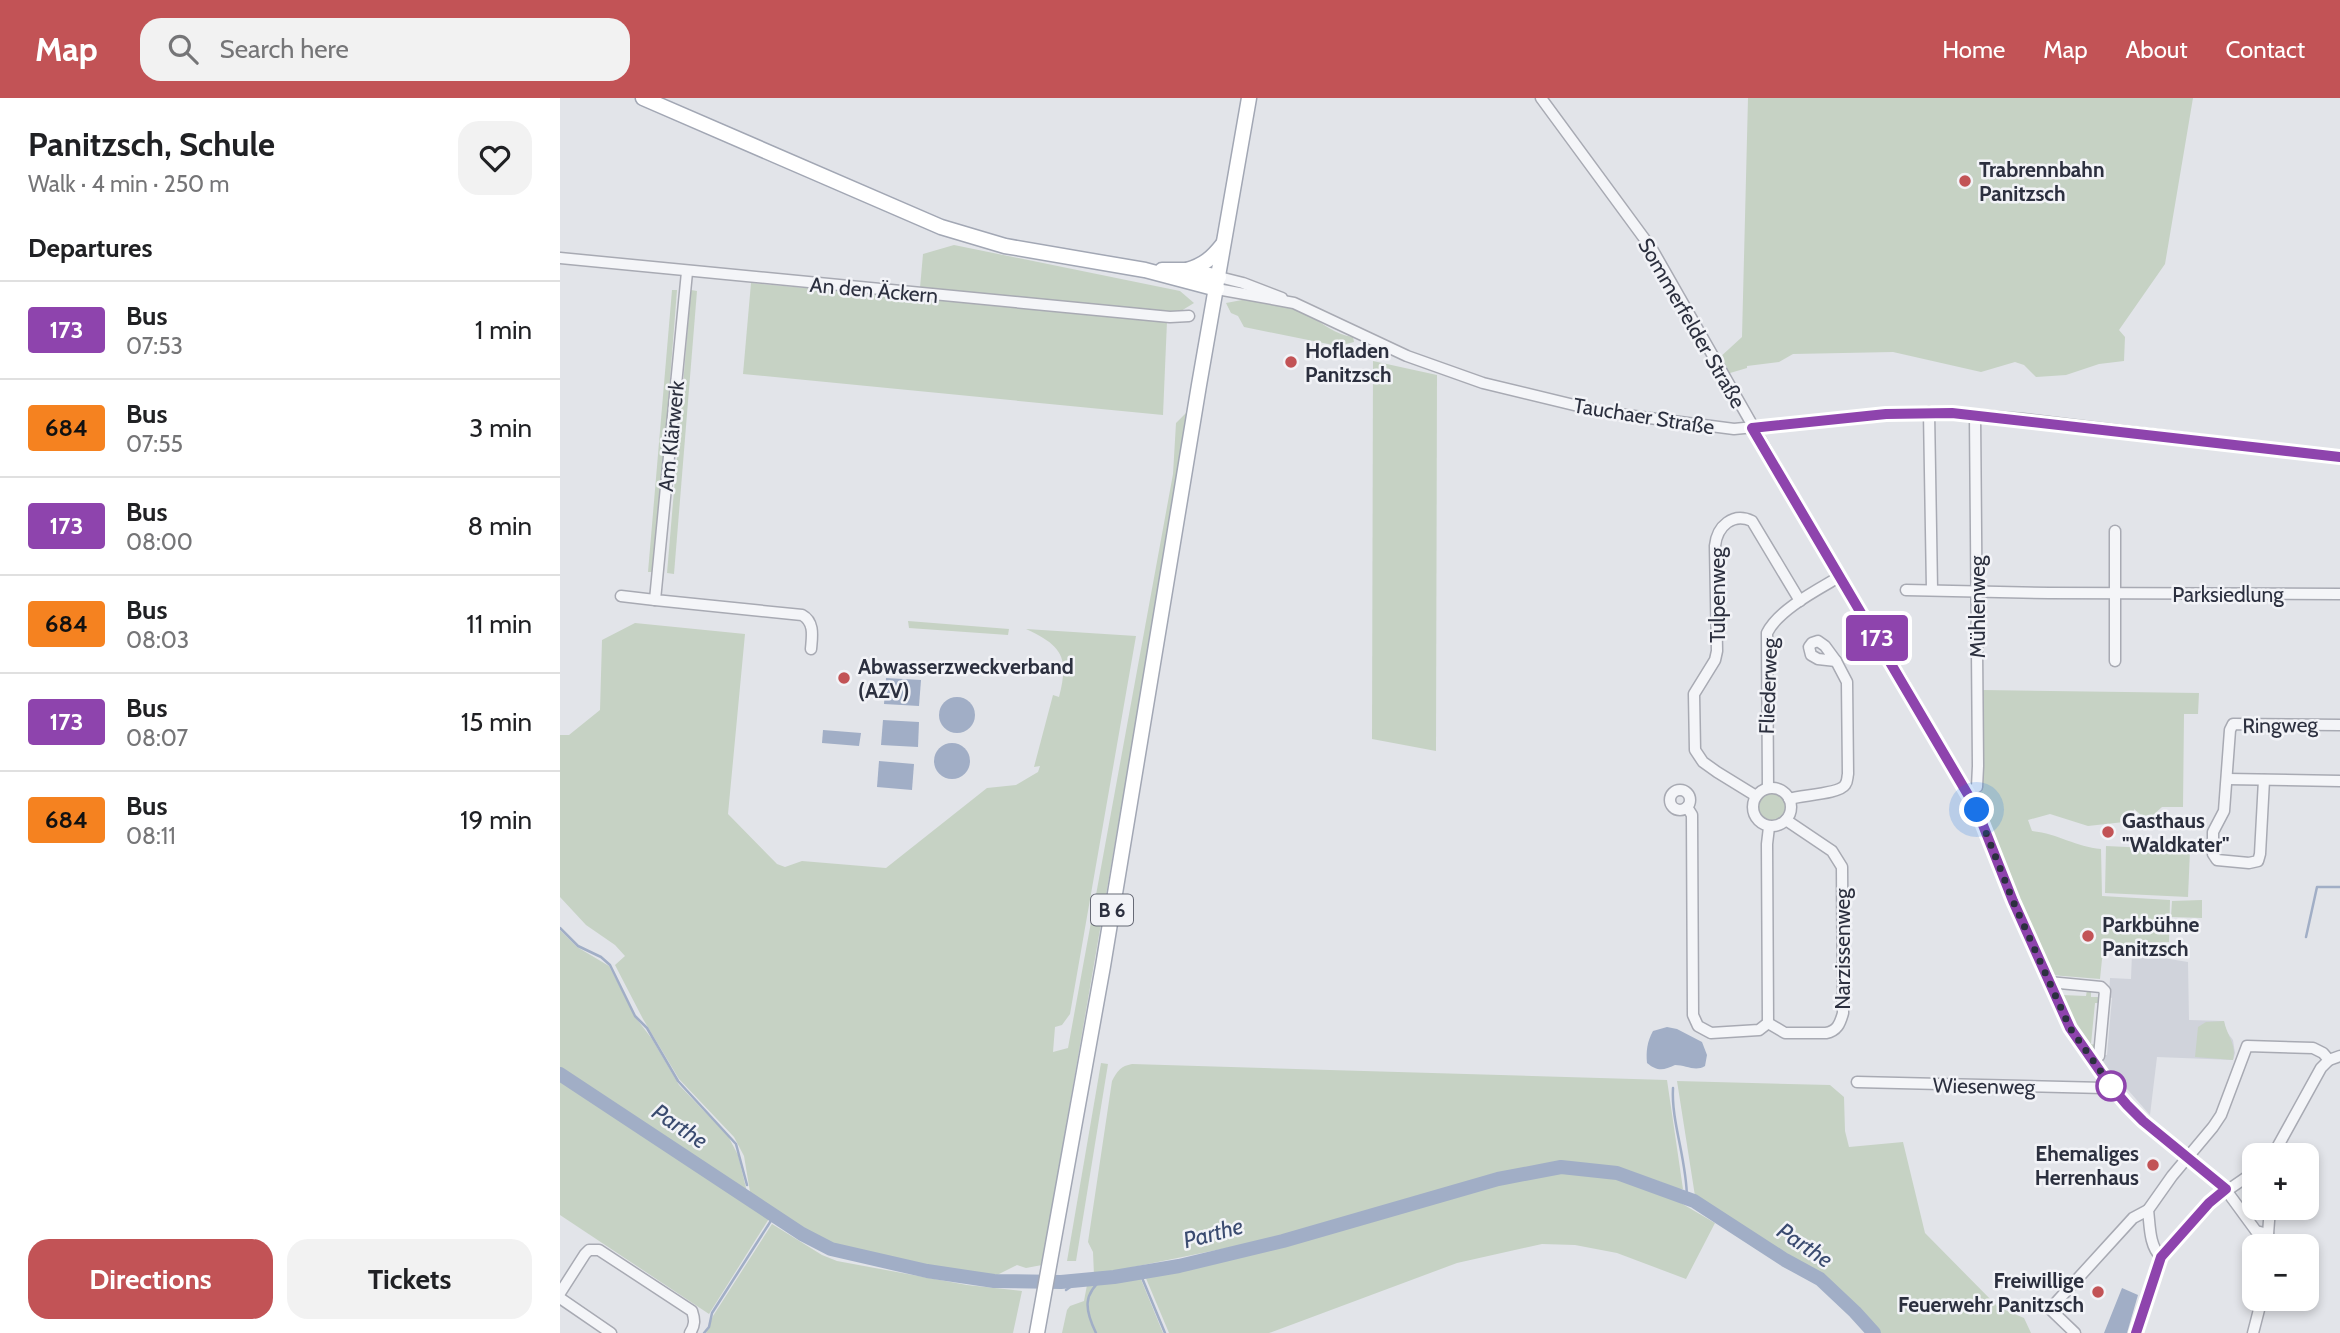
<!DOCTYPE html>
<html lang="en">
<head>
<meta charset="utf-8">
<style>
  :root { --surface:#fff; --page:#f2f2f2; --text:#202124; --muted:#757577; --line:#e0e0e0; --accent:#c25356 }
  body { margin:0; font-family:Cabin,sans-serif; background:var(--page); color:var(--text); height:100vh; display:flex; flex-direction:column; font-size:26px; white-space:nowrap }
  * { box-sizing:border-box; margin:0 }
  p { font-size:23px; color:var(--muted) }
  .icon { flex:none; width:38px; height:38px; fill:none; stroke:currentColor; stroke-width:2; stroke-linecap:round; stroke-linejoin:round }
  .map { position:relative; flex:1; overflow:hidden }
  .details { display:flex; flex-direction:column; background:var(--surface); width:560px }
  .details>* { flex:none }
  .badge { padding:0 14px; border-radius:5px; font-size:24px; line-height:46px }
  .controls { position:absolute; left:1682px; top:1045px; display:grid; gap:14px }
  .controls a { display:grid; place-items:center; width:77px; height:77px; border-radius:14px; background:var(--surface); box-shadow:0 4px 10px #0003; font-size:35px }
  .you { position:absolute; width:35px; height:35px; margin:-18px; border:5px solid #fff; border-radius:50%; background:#1a73e8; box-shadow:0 0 0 10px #1a73e833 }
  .map>.badge { position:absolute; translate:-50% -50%; box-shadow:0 0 0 4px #fff }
  h2 { padding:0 28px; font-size:26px; line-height:63px }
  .round { display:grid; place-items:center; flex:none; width:74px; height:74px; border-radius:21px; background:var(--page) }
  .head { display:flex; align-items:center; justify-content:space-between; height:119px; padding:0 28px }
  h1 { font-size:33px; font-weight:800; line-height:52px }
  .cta { display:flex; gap:14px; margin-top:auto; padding:14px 28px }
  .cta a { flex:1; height:80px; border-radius:21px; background:var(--accent); color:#fff; font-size:28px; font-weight:800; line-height:80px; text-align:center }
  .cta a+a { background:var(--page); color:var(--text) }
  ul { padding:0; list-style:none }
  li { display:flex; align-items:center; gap:21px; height:98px; padding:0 28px; border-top:2px solid var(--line) }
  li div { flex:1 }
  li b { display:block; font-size:26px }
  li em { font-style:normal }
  li .badge { min-width:77px; font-weight:700; text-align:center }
  header { display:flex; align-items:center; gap:42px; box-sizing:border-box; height:98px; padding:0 35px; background:var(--accent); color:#fff }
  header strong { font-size:33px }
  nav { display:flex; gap:38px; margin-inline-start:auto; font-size:24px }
  .search { width:490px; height:63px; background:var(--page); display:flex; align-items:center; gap:18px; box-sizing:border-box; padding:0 24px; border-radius:21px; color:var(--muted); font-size:26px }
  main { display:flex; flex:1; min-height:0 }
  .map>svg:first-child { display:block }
  .built { fill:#d0d3db }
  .green { fill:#c6d2c4 }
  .water { fill:#a1aec6 }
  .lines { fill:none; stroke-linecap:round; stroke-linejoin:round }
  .stream { stroke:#a1aec6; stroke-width:2.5 }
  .river { stroke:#a1aec6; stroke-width:14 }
  .minor-casing { stroke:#a8aab3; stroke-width:13 }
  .major-casing { stroke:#a2a7b4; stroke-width:17 }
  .minor { stroke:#f4f5f8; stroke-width:10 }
  .major { stroke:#fff; stroke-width:14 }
  .line-casing { stroke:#fff; stroke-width:16 }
  .line { stroke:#8e44ad; stroke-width:10 }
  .walk { stroke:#2c303f; stroke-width:7; stroke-dasharray:0 12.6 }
  .poi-dot { fill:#c25356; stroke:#f2f3f7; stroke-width:2.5 }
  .stop-dot { fill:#fff; stroke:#8e44ad; stroke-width:3.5 }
  .labels { text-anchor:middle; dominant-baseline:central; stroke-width:5; stroke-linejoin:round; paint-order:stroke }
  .shield { fill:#f2f3f7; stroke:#676a76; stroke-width:2 }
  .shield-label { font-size:19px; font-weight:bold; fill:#2c303f }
  .poi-label { font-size:21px; font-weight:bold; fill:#2c303f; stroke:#f2f3f7; text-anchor:start }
  .street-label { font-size:21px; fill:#2c303f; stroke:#f2f3f7 }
  .water-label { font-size:23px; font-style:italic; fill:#3a4b70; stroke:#f2f3f7 }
</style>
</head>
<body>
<header>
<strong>Map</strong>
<div class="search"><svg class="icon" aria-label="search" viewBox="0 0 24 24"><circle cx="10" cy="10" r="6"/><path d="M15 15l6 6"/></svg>Search here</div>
<nav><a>Home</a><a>Map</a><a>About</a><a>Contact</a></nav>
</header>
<main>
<section class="details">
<div class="head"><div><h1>Panitzsch, Schule</h1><p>Walk · 4 min · 250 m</p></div><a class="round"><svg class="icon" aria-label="heart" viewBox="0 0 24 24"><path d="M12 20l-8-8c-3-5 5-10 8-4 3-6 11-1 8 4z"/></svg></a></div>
<h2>Departures</h2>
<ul>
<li><span class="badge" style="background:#8e44ad;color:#fff">173</span><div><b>Bus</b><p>07:53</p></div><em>1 min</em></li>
<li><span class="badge" style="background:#f58220;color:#111">684</span><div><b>Bus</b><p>07:55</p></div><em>3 min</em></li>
<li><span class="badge" style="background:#8e44ad;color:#fff">173</span><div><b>Bus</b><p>08:00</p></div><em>8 min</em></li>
<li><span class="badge" style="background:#f58220;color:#111">684</span><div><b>Bus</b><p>08:03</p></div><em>11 min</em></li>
<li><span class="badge" style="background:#8e44ad;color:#fff">173</span><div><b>Bus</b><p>08:07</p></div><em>15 min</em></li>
<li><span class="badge" style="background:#f58220;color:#111">684</span><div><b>Bus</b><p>08:11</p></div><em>19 min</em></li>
</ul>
<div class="cta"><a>Directions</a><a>Tickets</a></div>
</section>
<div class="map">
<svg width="1780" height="1235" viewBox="0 0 1780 1235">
  <rect width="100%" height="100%" fill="#e2e4e9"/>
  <!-- built -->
  <polygon class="built" points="1572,855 1628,864 1629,922 1664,923 1666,933 1673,942 1675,955 1673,962 1597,959 1590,1017 1553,975 1550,976 1542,965 1543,957 1547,957 1552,900 1549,899 1550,880 1571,881"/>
  <!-- green -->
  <g class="green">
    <polygon points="984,0 996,13 1096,155 1158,261 1182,239 1188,0 1633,0 1605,166 1559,232 1565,239 1564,263 1539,266 1506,277 1476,279 1464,267 1455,264 1421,274 1333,254 1233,256 1219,264 1187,268 1187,270 1170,275 1167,274 1152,255 1092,150"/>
    <polygon points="394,147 620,193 634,205 621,213 606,214 360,190 363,156"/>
    <polygon points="191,185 607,223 603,317 183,276"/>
    <polygon points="112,192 117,192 95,474 88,474"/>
    <polygon points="131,192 137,193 114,476 107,475"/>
    <path d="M682,202C705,204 727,207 748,217C763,225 775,237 793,239L794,244L778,248L684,229L678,218L671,215L666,205Z"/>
    <polygon points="813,263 877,277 876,653 812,641"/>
    <path d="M630,311L482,1167L466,1170L457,1167L435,1178L382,1172L270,1148L191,1100L184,1058L174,1039L119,981L83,921L55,867L65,858L55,847L26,827L0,799V637H9L40,612L42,542L75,525L185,536L168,716L217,766L225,769L242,763L326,770L427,690L456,687L478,674L480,668L474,669L493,597L499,599C509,560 503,548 466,531L576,538L510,916L502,927L495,929L493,954L508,950L613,376L616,325Z"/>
    <polygon points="348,523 449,531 448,537 349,530"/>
    <path d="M1422,592L1639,595L1638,616H1624L1623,709H1602L1592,718L1581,717L1574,711L1573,723L1528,728L1490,716L1468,722L1472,733C1499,736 1516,749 1541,751L1542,798L1610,802L1609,844L1580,845L1572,855L1549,854L1542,861L1540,881L1491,877L1417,702L1422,688Z"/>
    <circle cx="1212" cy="710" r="15"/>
    <polygon points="1546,748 1630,752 1628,799 1545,795"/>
    <polygon points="1642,802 1642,820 1611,819 1612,803"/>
    <polygon points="0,832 17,849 49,868 76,920 92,941 119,987 168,1038 178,1057 188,1098 0,971"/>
    <polygon points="1498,889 1502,890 1502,897 1526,898 1527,892 1531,892 1531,899 1538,899 1539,893 1541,905 1535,905 1531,946 1537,947 1533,955 1514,929"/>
    <path d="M1664,923C1667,938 1677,946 1673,962L1635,959L1638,929L1646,924Z"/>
    <polygon points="541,965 548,966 516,1163 507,1163"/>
    <path d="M572,966L1107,982L1123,1091H1117L1098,1083L1064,1074L1036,1069L992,1066L942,1076L735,1136L534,1177L533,1154L528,1144L552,983C557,973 561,968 572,966Z"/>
    <polygon points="0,981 210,1119 149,1216 0,1117"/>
    <polygon points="1117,983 1270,987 1284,999 1285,1033 1289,1049 1343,1044 1365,1135 1438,1209 1464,1220 1471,1235 1319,1235 1302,1215 1261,1178 1135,1098"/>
    <polygon points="1000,1073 1061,1081 1102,1094 1155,1125 1126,1181 1057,1155 1015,1147 982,1146 897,1165 709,1235 609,1235 585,1178 631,1169 955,1082"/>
    <polygon points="212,1126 262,1157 277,1163 407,1187 462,1193 453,1235 146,1235 153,1218"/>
    <polygon points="580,1179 603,1235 502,1235 507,1212 510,1208 524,1203 527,1187"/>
  </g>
  <!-- water -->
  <g class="water">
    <polygon points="326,580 361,582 359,608 324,606"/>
    <circle cx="397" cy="617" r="18"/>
    <polygon points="323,622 359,624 358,649 321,647"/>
    <polygon points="263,632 301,635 299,648 262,645"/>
    <circle cx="392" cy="663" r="18"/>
    <polygon points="319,663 354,666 352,692 317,689"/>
    <path d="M1107,929L1117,931L1142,944L1147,957L1145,968C1135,974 1126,967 1115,967C1104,972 1098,974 1087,965C1086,953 1087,944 1093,933Z"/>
    <polygon points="1562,1190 1578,1197 1567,1235 1544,1235"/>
  </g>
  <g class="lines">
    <!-- stream -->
    <g class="stream">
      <polyline points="0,830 18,848 41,859 50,867 75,918 87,930 118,983 176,1046 187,1087"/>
      <polyline points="1746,839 1757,789 1780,789"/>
      <path d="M1113,990C1111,1024 1127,1062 1127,1101"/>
      <polyline points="190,1097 191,1103"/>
      <polyline points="580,1175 605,1235"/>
      <polyline points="506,1192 519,1183"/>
      <polyline points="144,1235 149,1229 152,1215 214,1118"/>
      <path d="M536,1235C525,1212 522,1196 544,1180"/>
    </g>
    <!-- river -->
    <polyline class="river" points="0,976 242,1136 271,1151 367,1173 434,1183 501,1184 554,1179 619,1168 723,1143 938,1081 1001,1069 1057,1075 1134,1103 1225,1162 1260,1181 1295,1214 1314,1235"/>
    <!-- minor casing -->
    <g class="minor-casing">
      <g id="minor">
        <polyline points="981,0 1092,151 1279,479 1342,582 1417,712 1453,803 1510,930 1549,986 1574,1014 1666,1092 1696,1133 1708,1136 1708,1148"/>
        <polyline points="0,160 610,219 629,218"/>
        <path d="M127,174L95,502L242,517C255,524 252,539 251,551"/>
        <polyline points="659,179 683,185 722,200"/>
        <polyline points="657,191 734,205 847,258 923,285 1043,314 1174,331 1326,316 1393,315 1463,321 1780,359"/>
        <polyline points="1369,314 1372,491"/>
        <polyline points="1555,433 1555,563"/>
        <polyline points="1346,492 1489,495 1780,496"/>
        <polyline points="61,498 95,502"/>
        <polygon points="1258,543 1265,548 1276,563 1258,561 1251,557 1249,549 1252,545"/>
        <polyline points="1667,681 1780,683"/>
        <polyline points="1704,682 1700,756 1698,763 1689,765 1657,762 1653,756 1653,734 1664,713 1670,632 1673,626 1780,627"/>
        <circle cx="1212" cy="709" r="19"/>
        <path d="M1208,690L1207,535C1218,512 1257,492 1279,479"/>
        <circle cx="1120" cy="702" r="10"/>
        <polyline points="1407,695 1417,689 1418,668 1415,317"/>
        <path d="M1196,698L1157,674L1143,664L1135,652L1134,596L1155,562L1157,553L1155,448C1157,428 1173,414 1192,423L1240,503"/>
        <path d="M1229,701C1241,697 1279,696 1285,687C1288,683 1287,680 1288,676L1287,584L1276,563"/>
        <polyline points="1127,709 1132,717 1133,917 1138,928 1151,935 1199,932 1208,925"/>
        <polyline points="1489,884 1541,889 1545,893 1539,958 1533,963"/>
        <path d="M1208,925L1225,935H1266C1277,933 1280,926 1283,915L1282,769L1272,753L1226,722"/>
        <polyline points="1208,925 1207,746 1209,729"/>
        <polyline points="1297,984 1544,990 1549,986"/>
        <polyline points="1713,1057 1761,970 1769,962 1780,958"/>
        <polyline points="1708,1136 1710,1110"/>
        <path d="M1601,1159C1589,1148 1590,1127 1588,1112L1612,1078L1653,1029L1661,1017L1687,948L1753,950L1763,955L1769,962"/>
        <path d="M0,1195L25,1156L29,1152H39L132,1213C135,1222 135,1227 130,1235"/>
        <polyline points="0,1200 51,1235"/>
        <polyline points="1515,1235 1490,1211 1573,1120 1588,1112"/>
        <polyline points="1576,1235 1601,1159 1649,1105 1694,1074"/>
        <polyline points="1693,1235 1702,1200"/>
      </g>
    </g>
    <!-- major casing -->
    <g class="major-casing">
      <g id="major">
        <polyline points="83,0 381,129 445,148 585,172 657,191"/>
        <polyline points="602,172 627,172 659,179"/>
        <path d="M627,172C644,167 652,160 663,146"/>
        <polyline points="477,1235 543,868 639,287 689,0"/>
      </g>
    </g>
    <!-- minor -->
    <use href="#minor" class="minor"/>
    <!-- major -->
    <use href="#major" class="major"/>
  </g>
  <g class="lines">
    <!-- line casing -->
    <g class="line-casing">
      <polyline id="line" points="1576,1235 1601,1159 1649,1105 1666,1091 1583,1023 1567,1007 1549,986 1510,930 1453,803 1417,712 1192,330 1326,316 1392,315 1780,359"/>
    </g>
    <!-- line -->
    <use href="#line" class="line"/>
    <!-- walk -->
    <polyline class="walk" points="1417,712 1453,803 1510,930 1551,988"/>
  </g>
  <!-- markers -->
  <g class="poi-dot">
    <circle cx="1405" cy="83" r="7"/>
    <circle cx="731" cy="264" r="7"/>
    <circle cx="284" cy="580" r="7"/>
    <circle cx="1548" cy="734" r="7"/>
    <circle cx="1528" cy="838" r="7"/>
    <circle cx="1593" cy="1067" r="7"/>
    <circle cx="1538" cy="1194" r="7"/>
  </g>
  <circle class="stop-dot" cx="1551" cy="988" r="14"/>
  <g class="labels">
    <!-- shield labels -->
    <rect class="shield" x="531" y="796.5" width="42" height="31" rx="5"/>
    <g class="shield-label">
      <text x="552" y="812">B 6</text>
    </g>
    <!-- poi labels -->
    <g class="poi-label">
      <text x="1419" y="71">Trabrennbahn<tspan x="1419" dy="24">Panitzsch</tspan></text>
      <text x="745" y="252">Hofladen<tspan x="745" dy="24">Panitzsch</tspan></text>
      <text x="298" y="568">Abwasserzweckverband<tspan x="298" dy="24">(AZV)</tspan></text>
      <text x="1562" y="722">Gasthaus<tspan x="1562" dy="24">"Waldkater"</tspan></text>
      <text x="1542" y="826">Parkbühne<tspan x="1542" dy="24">Panitzsch</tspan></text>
      <text x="1579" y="1055" text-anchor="end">Ehemaliges<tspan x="1579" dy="24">Herrenhaus</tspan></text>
      <text x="1524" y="1182" text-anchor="end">Freiwillige<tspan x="1524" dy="24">Feuerwehr Panitzsch</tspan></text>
    </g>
    <!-- street labels -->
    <g class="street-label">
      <text transform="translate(314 192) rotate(5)">An den Äckern</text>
      <text transform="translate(1132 225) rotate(60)">Sommerfelder Straße</text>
      <text transform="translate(1084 318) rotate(9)">Tauchaer Straße</text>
      <text transform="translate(111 338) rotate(-84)">Am Klärwerk</text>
      <text x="1668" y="496">Parksiedlung</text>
      <text transform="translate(1157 497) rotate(-90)">Tulpenweg</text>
      <text transform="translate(1417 509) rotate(-90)">Mühlenweg</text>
      <text transform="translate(1208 588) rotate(-88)">Fliederweg</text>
      <text transform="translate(1720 627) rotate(-1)">Ringweg</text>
      <text transform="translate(1282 851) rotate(-90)">Narzissenweg</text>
      <text transform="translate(1424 988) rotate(1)">Wiesenweg</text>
    </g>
    <!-- water labels -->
    <g class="water-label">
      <text transform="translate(120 1028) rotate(34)">Parthe</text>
      <text transform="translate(653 1135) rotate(-15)">Parthe</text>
      <text transform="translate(1245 1147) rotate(34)">Parthe</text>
    </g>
  </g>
</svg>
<div class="controls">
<a>+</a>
<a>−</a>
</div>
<div class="you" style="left:1417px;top:712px"></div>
<b class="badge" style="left:1317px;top:540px;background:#8e44ad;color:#fff">173</b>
</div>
</main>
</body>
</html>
